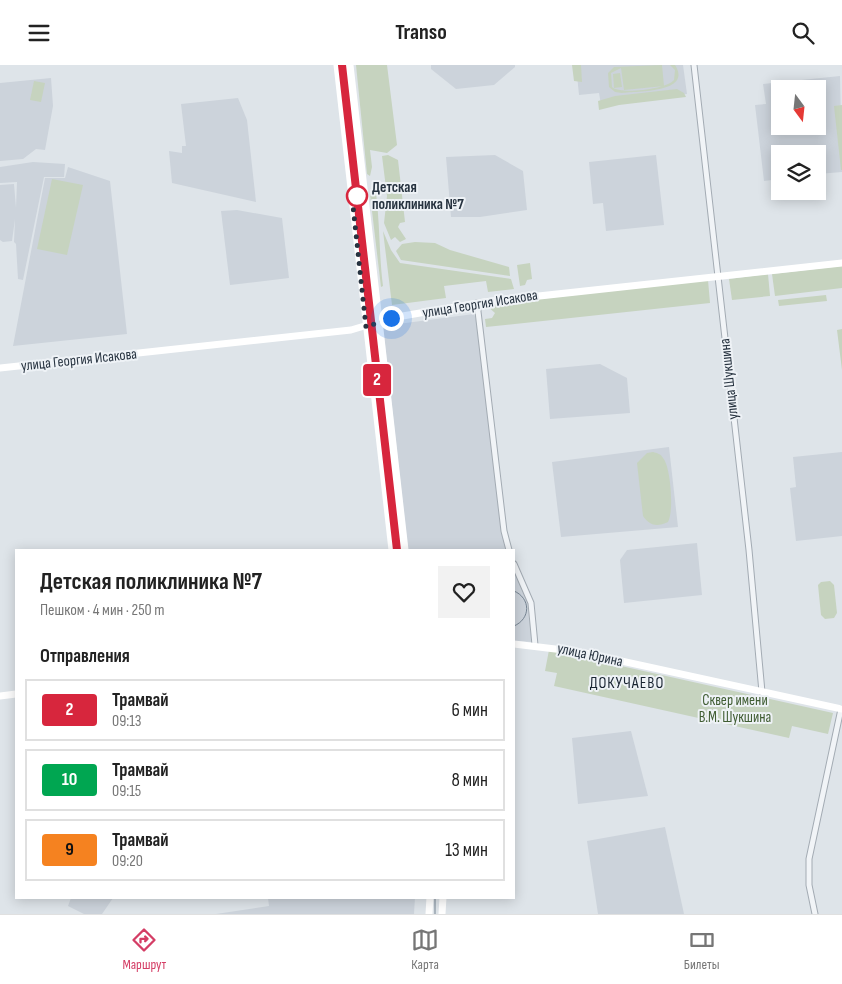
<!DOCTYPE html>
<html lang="ru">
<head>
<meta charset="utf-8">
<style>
  :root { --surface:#fff; --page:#f2f2f2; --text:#222; --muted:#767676; --line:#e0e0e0; --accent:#d43d65 }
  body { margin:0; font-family:"Sofia Sans Condensed",sans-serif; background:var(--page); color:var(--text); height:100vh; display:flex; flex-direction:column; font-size:19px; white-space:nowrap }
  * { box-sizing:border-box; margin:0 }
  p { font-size:16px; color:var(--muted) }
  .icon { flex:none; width:28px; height:28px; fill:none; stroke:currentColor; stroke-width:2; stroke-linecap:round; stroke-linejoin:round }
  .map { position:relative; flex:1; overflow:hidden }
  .details { position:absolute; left:15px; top:484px; width:500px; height:350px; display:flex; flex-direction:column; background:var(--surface); border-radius:0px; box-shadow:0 2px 12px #0003 }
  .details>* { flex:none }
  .badge { padding:0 10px; border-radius:4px; font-size:18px; line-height:32px }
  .needle { width:32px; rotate:165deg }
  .fabs { position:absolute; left:771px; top:15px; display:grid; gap:10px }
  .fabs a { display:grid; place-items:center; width:55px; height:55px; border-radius:0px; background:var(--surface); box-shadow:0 2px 12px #0003; font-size:25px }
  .you { position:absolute; width:25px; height:25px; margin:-12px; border:4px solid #fff; border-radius:50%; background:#1a73e8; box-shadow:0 0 0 8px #1a73e833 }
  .map>.badge { position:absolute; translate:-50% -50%; box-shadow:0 0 0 2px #fff }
  h2 { padding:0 25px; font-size:19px; line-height:45px }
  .round { display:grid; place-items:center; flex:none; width:52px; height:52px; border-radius:0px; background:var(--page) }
  .overview { display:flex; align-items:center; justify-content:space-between; height:85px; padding:0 25px }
  h1 { font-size:24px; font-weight:700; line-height:38px }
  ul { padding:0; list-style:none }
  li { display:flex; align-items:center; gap:15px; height:62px; margin:0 10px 8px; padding:0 15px; border:2px solid var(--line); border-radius:0px }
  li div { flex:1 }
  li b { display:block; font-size:19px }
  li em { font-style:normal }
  li .badge { min-width:55px; font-weight:700; text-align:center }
  header { display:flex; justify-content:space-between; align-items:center; height:65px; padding:0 25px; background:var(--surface); font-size:22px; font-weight:700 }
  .tab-bar { display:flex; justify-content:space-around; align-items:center; height:70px; border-top:1px solid var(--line); background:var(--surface); font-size:14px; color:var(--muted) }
  .tab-bar a { display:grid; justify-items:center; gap:2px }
  .tab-bar .selected { color:var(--accent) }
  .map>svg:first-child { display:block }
  .built { fill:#ccd3db; fill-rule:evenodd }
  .green { fill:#c6d3bf }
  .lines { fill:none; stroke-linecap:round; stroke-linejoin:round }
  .street-casing { stroke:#a3abb3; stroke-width:7 }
  .street { stroke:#f1f4f7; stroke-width:5 }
  .secondary { stroke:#fff; stroke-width:7 }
  .tram { stroke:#778593; stroke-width:1 }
  .line-casing { stroke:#fff; stroke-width:11 }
  .line { stroke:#d7263d; stroke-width:8 }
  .walk { stroke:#273340; stroke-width:5; stroke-dasharray:0 9 }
  .stop-dot { fill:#fff; stroke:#d7263d; stroke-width:2.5 }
  .labels { text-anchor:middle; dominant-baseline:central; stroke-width:4; stroke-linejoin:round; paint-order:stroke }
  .stop-label { font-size:15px; font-weight:bold; fill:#273340; stroke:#eef2f6; text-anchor:start }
  .street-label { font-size:15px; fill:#273340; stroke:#eef2f6 }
  .park-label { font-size:15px; fill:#405d33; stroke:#eef2f6 }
  .neighbourhood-label { font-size:16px; letter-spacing:1px; fill:#192431; stroke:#eef2f6 }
</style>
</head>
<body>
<header><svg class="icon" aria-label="menu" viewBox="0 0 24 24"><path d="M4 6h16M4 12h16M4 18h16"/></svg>Transo<svg class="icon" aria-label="search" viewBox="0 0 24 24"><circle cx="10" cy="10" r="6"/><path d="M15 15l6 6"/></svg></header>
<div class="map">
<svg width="842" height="849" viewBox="0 0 842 849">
  <rect width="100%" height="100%" fill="#dee4e9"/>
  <!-- built -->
  <g class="built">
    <polygon points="431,0 515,0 515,2 494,20 456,24 431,4"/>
    <polygon points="576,0 683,0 687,29 601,40 599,28 579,30"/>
    <path d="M840,11L842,107L818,109V89H780V114L764,116L755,40L766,39L763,19ZM780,24H818V61H780Z"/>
    <polygon points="51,13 53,41 45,85 36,84 23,94 0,96 0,18"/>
    <polygon points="238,33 247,55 256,137 172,118 169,86 182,88 182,81 186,81 181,39"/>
    <polygon points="495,90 523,106 527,145 480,152 451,152 446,92"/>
    <polygon points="656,90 664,160 606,166 603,138 593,139 589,97"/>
    <polygon points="33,97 65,99 64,112 44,112 23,215 18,214 16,179 14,177 15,154 12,176 3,177 0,175 0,120 14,119 16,143 17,117 0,118 0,102"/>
    <polygon points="68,102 110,116 127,269 13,281 45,113 65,113"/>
    <polygon points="237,145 282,153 289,213 230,220 221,146"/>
    <polygon points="474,249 478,260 499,449 507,485 408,485 383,261"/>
    <polygon points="600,299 627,313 630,348 550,354 546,304"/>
    <polygon points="669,382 678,462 561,472 552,397"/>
    <polygon points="842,387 842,471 796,476 790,423 796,422 793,392"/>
    <polygon points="697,478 702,530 624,538 620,495 627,485"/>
    <polygon points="514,506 530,538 533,577 514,576"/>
    <polygon points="631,666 648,731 578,739 572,673"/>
    <polygon points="665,762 684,849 598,849 587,776"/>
    <polygon points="415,832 414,849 216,849 269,841 268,833"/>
    <polygon points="71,833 71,832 113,833 102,849 84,849 68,841"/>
  </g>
  <!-- green -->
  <g class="green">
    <polygon points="356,0 387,0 397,80 387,88 370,85 372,102 370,111 367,109"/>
    <polygon points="572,0 581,0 582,17 574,16"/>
    <path d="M662,0L664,21L624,25L621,3L611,8L612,22C620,30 667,24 674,15L675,5L670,0H675C693,28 637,26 622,28L615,27L609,22L608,8L614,2Z"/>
    <polygon points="620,8 622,22 614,23 613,9"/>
    <polygon points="34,16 45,18 41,37 30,35"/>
    <polygon points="677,24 684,28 686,32 619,40 599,45 598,36 615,31"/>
    <polygon points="842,40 842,105 841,105 834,41"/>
    <polygon points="388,90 398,95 405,157 400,158 398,162 406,174 400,177 395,172 391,175 384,158 387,131 382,91"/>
    <polygon points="52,114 83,120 67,190 37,184"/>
    <path d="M376,128C380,160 379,190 383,221L381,222L370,129Z"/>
    <polygon points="383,166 391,185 400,198 511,214 514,224 488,227 486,216 444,221 446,233 392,240"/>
    <polygon points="415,177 435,178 450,185 509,202 510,211 401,195 396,186 402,179"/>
    <polygon points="530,198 532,214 527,215 525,220 520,221 517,200"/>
    <polygon points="842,201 842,223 775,231 772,209"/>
    <polygon points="768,209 770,231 732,235 729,214"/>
    <polygon points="708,215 710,238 486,262 485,254 492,253 495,248 486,240"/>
    <polygon points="826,230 827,236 779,241 778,235"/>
    <polygon points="842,264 842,305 837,265"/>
    <path d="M653,387C657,388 661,389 663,393C671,402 674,447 668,457C657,462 650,461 643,451L637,398L647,388Z"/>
    <polygon points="830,516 834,520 837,548 834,553 825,554 821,550 818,520 821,517"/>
    <polygon points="549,585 833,648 828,669 792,661 789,673 554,621 557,608 545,606"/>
  </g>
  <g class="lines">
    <!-- street casing -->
    <g class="street-casing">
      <g id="street">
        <polyline points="694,0 749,485 762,627"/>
        <polyline points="477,238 504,466 509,485"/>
        <polyline points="514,499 531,538 535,580"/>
        <polyline points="815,849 809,820 809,794 841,644"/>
      </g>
    </g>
    <!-- street -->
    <use href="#street" class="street"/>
    <!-- secondary -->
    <g class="secondary">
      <polyline points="337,0 392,485"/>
      <polyline points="350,0 405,485"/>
      <polyline points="0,303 351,265 391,253 484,237 842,198"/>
      <polyline points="514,579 580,587 842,644"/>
      <polyline points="0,631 16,629"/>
      <polyline points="429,849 430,832"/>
      <polyline points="442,849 443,832"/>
    </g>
    <!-- tram -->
    <g class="tram">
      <polyline points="342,0 397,485"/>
      <path d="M514,526C531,533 531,554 514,561"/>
      <polyline points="435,832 435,849"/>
    </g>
  </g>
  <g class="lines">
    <!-- line casing -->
    <g class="line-casing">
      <polyline id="line" points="342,0 397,485"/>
    </g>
    <!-- line -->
    <use href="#line" class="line"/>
    <!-- walk -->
    <polyline class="walk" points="357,131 352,132 366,262 391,253"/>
  </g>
  <!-- markers -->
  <circle class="stop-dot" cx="357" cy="131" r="10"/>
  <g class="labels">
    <!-- stop labels -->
    <g class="stop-label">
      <text x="372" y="122">Детская<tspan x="372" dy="17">поликлиника №7</tspan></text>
    </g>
    <!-- street labels -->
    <g class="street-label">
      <text transform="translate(480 239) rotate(-9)">улица Георгия Исакова</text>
      <text transform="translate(79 295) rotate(-6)">улица Георгия Исакова</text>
      <text transform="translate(729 314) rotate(-96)">улица Шукшина</text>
      <text transform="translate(590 590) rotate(12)">улица Юрина</text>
    </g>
    <!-- park labels -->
    <g class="park-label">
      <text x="735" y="635">Сквер имени<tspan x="735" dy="17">В.М. Шукшина</tspan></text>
    </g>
    <!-- neighbourhood labels -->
    <g class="neighbourhood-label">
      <text x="627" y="618">ДОКУЧАЕВО</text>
    </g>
  </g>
</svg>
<div class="fabs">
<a><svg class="needle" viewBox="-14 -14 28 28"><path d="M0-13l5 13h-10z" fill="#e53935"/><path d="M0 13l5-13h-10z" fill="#767676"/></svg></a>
<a><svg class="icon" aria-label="layers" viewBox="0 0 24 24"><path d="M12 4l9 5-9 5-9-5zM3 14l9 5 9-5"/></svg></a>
</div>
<div class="you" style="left:391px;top:253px"></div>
<b class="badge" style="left:377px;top:315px;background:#d7263d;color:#fff">2</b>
<section class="details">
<div class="overview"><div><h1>Детская поликлиника №7</h1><p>Пешком · 4 мин · 250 m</p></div><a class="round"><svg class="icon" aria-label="heart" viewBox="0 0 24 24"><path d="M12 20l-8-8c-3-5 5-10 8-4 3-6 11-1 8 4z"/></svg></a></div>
<h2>Отправления</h2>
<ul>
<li><span class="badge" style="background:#d7263d;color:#fff">2</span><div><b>Трамвай</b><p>09:13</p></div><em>6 мин</em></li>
<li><span class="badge" style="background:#00a651;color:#fff">10</span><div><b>Трамвай</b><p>09:15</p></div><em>8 мин</em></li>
<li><span class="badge" style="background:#f58220;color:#111">9</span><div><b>Трамвай</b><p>09:20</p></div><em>13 мин</em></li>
</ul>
</section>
</div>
<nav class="tab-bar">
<a class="selected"><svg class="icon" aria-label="directions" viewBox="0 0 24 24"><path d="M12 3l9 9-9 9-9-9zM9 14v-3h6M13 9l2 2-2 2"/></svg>Маршрут</a>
<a><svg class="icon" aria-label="map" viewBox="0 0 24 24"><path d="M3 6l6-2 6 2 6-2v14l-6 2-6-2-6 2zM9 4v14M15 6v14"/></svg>Карта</a>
<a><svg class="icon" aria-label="tickets" viewBox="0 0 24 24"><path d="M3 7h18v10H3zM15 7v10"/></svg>Билеты</a>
</nav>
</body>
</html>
